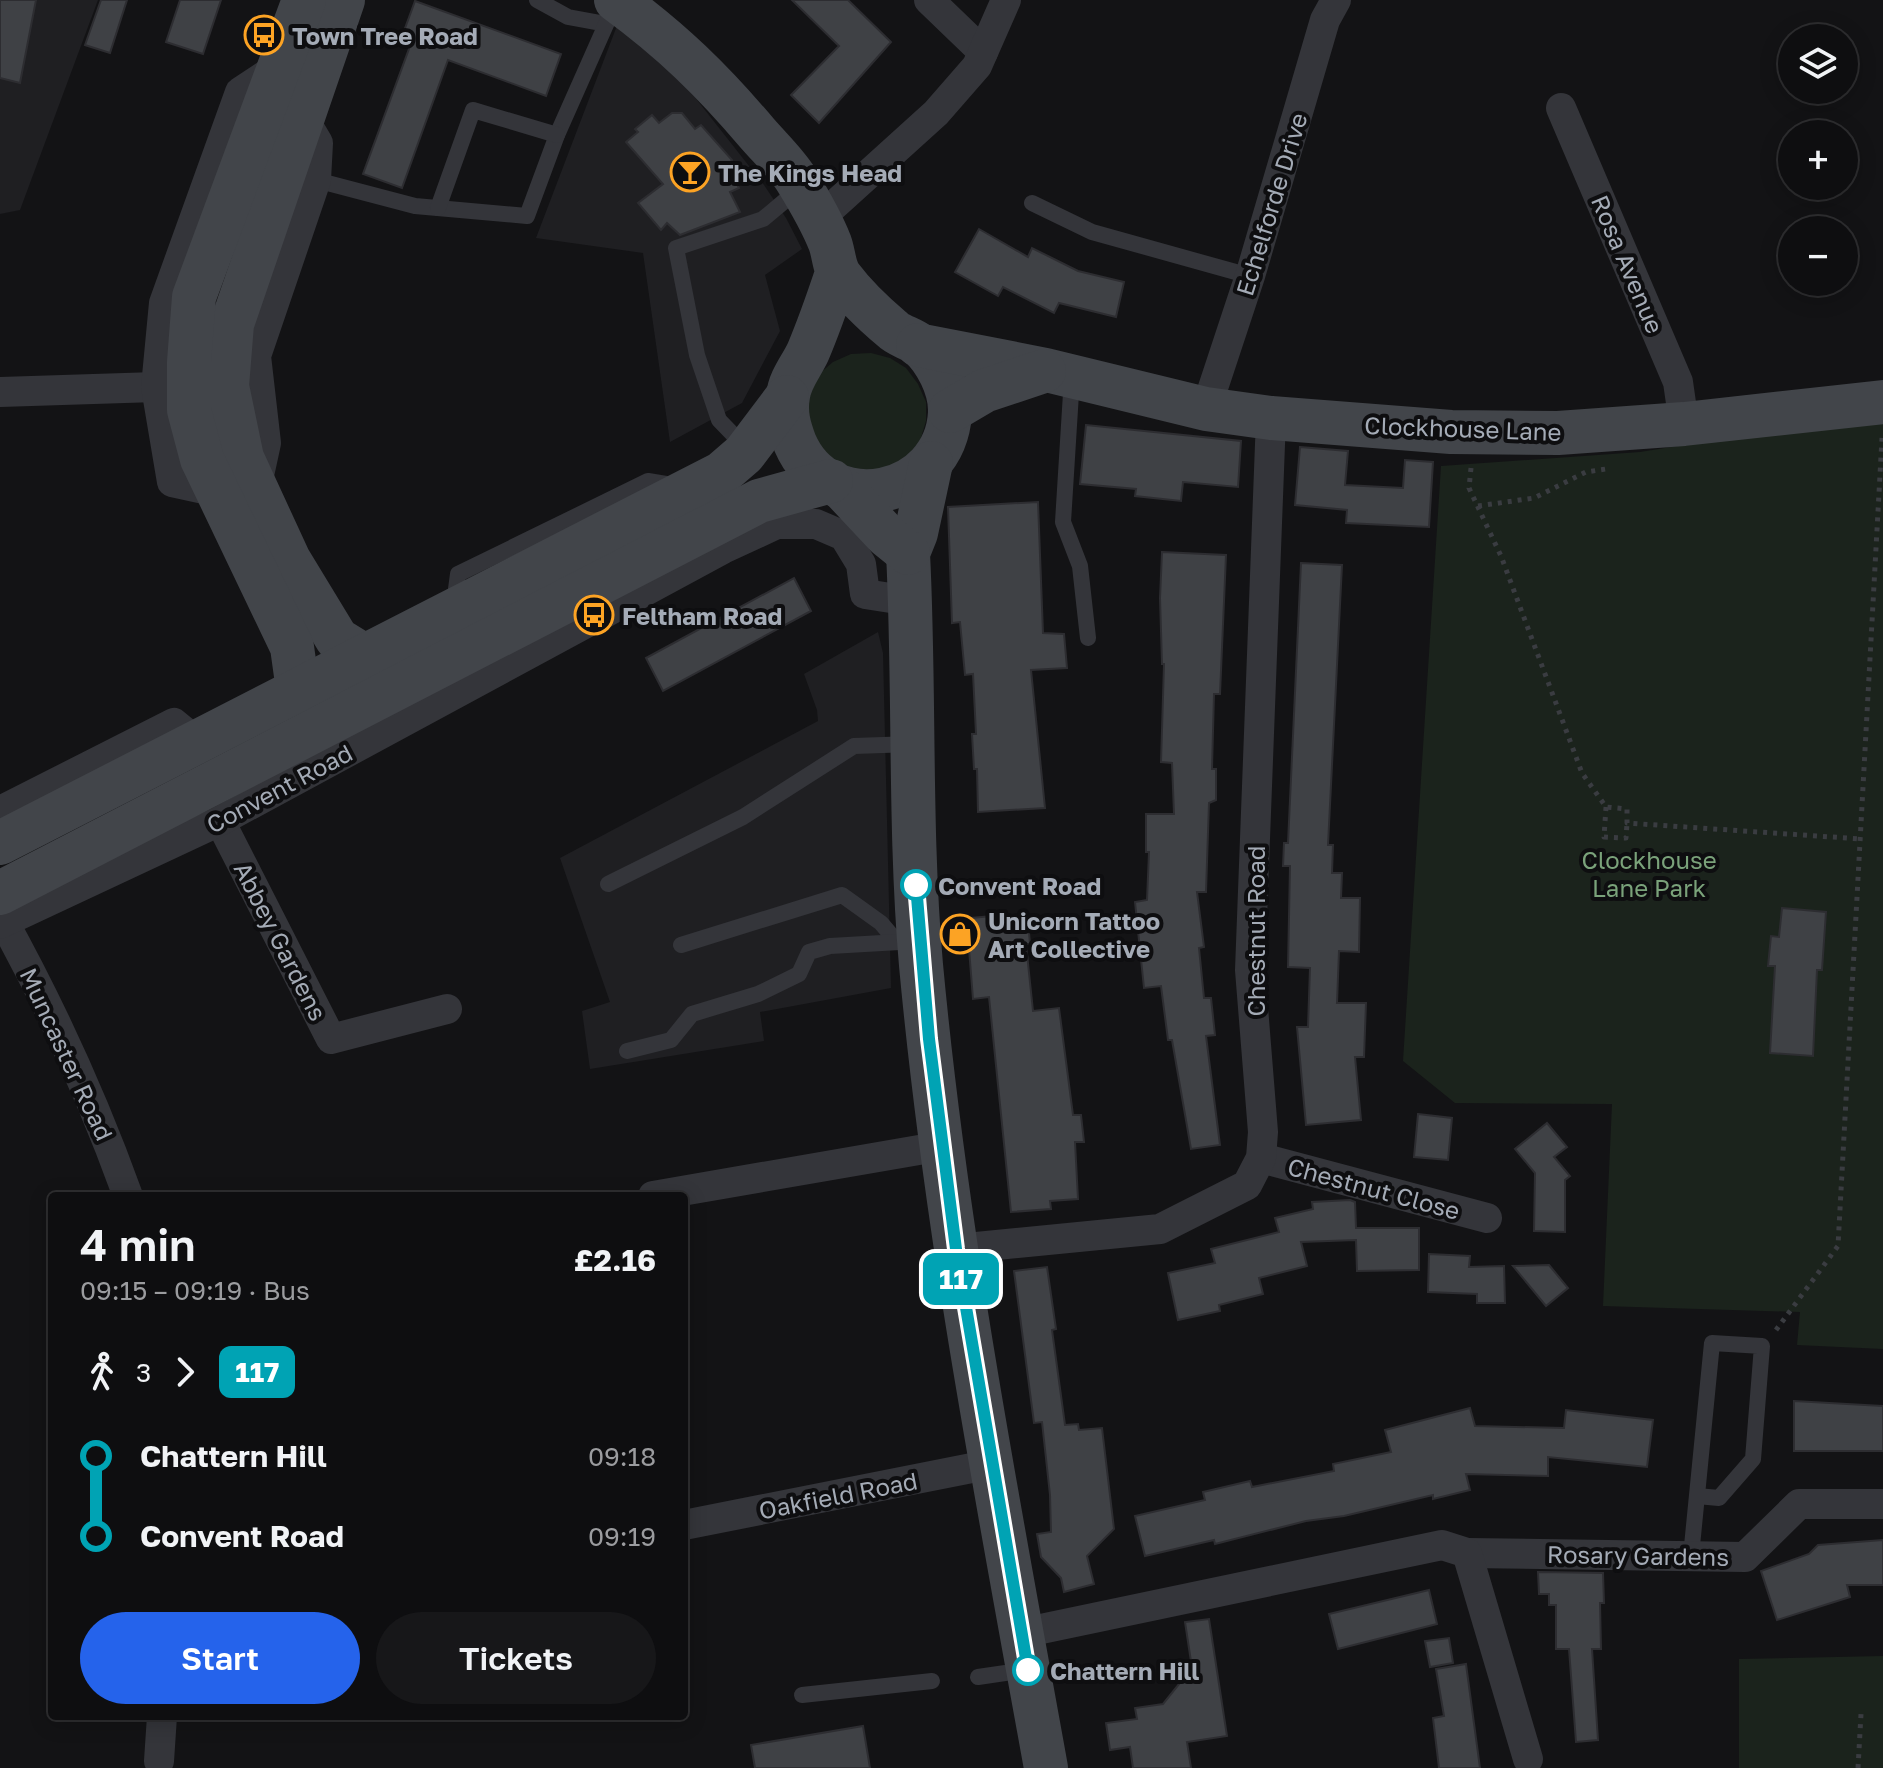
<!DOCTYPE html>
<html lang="en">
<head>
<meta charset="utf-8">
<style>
  :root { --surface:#0e0e10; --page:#171719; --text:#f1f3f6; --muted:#9b9c9f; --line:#2e2e30; --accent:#2563eb }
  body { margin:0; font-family:"Golos Text",sans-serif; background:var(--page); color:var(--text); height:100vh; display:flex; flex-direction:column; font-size:30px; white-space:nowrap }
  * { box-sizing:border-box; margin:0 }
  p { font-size:26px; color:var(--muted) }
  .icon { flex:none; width:44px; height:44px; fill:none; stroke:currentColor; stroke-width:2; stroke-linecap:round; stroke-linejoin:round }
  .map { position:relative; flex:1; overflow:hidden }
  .side { position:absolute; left:48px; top:1192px; width:640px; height:528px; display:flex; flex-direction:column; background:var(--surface); border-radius:8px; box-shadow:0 4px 20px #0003,0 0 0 2px var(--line) }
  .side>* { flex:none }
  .badge { padding:0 16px; border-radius:12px; font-size:28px; line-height:52px }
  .fabs { position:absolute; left:1778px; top:24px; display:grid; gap:16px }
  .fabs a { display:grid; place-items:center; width:80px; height:80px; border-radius:50%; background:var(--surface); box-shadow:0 4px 20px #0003,0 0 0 2px var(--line); font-size:40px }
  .map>.badge { position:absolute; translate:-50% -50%; box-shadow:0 0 0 4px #fff }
  .legs { display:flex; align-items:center; gap:12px; height:88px; padding:0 32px; font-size:26px }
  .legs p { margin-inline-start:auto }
  .summary { display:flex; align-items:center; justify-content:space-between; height:136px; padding:0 32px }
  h1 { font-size:44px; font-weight:600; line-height:60px }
  .action { display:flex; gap:16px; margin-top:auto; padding:16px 32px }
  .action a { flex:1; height:92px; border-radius:48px; background:var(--accent); color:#fff; font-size:32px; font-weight:600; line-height:92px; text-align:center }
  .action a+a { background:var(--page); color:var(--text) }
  ul { padding:0 32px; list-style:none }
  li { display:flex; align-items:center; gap:28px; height:80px; font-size:30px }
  li i { display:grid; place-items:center; width:12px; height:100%; margin:0 10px; background:currentColor }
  li i::after { content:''; width:20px; height:20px; margin:-10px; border:6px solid; border-radius:50%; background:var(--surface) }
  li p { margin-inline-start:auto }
  li:first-child i { background:linear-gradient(#0000 50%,currentColor 0) }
  li:last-child i { background:linear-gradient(currentColor 50%,#0000 0) }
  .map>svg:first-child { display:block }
  .built { fill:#1f1f22 }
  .green { fill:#1b231c }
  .building { fill:#3f4145; stroke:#2d2d31; stroke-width:2 }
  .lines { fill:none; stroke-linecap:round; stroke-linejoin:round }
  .path { stroke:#3a3c41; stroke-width:5; stroke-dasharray:4 6; stroke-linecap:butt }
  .lane { stroke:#34353a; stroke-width:16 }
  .street { stroke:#34353a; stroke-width:30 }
  .secondary { stroke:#42454a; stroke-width:44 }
  .line-1-casing { stroke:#fff; stroke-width:18 }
  .line-1 { stroke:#00a3b4; stroke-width:12 }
  .stop-1-dot { fill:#fff; stroke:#00a3b4; stroke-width:4 }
  .labels { text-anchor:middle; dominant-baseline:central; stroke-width:8; stroke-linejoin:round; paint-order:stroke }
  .poi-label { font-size:24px; font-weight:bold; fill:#a4abb6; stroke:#0e0e10; text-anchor:start }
  .street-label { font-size:24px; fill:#a4abb6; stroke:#0e0e10 }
  .park-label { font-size:24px; fill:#7aa27a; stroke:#0e0e10 }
  .stop-label { font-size:24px; font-weight:bold; fill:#a4abb6; stroke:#0e0e10; text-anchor:start }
</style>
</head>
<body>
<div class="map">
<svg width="1883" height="1768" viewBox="0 0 1883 1768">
  <rect width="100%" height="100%" fill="#131315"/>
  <!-- built -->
  <g class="built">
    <polygon points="0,0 98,0 20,210 0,214"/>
    <polygon points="618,23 686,86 764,185 786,218 802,249 765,275 780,331 742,403 670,442 643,253 536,238"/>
    <polygon points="878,632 883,653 891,988 760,1012 764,1041 590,1069 582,1011 610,1002 560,858 818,721 817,710 804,674"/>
  </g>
  <!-- green -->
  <g class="green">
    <polygon points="871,353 890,358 906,368 918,384 926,402 926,421 920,441 908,458 871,476 831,465 806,432 808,391 819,374 833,362 851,354"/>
    <polygon points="1883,417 1883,1349 1797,1345 1800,1312 1603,1306 1612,1104 1455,1103 1403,1061 1441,466 1640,452 1821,423"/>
    <polygon points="1883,1656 1883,1768 1739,1768 1739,1659"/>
  </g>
  <!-- building -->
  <g class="building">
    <polygon points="0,0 36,0 20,83 0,78"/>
    <polygon points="101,0 127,0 110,53 85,45"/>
    <polygon points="180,0 221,0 203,54 166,42"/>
    <polygon points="792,0 848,0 891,42 819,123 791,95 839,46"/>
    <polygon points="415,1 561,54 546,96 448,60 402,188 363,174 410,46 400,42"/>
    <polygon points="672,113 682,113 695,129 701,125 732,160 728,165 739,188 730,192 740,212 680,235 667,223 661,230 638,203 663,184 626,142 638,132 635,129 652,115 659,123"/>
    <polygon points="979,229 1028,257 1032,248 1078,271 1124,282 1116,317 1059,303 1054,313 1003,287 998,296 955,272"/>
    <polygon points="1086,425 1241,441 1238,487 1183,482 1181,501 1135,496 1136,489 1080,484"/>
    <polygon points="1300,447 1348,451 1345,485 1403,488 1405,460 1433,462 1429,527 1346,523 1347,510 1295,505"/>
    <polygon points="1038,502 1043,633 1064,634 1067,668 1031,670 1045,808 978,812 977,769 974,769 972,734 976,734 973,674 965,675 960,622 952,623 948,507"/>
    <polygon points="1162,552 1226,555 1220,694 1214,694 1212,769 1216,769 1216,800 1209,803 1206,892 1197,892 1204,947 1199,948 1204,998 1211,998 1215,1035 1206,1036 1220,1145 1191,1149 1172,1040 1168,1040 1161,986 1144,988 1135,902 1147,900 1149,852 1146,852 1146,814 1174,814 1172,763 1161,762 1164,664 1162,664 1160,598"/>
    <polygon points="1301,563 1342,565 1328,845 1333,845 1332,873 1342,873 1341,898 1360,898 1359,952 1339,951 1337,1003 1366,1003 1364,1057 1355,1057 1361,1120 1306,1125 1297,1027 1308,1027 1310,968 1288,967 1290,866 1283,866 1284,843 1288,843"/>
    <polygon points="794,578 811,611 663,691 646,658"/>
    <polygon points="1782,908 1826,912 1822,970 1817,970 1813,1056 1770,1053 1775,966 1768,966 1771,936 1779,937"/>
    <polygon points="1014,914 1014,922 1028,921 1030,944 1026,944 1033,1011 1059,1008 1073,1115 1081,1115 1084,1142 1075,1142 1078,1199 1050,1201 1051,1209 1011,1212 989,997 973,999 969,949 963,950 960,919"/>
    <polygon points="1418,1114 1452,1118 1448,1160 1414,1157"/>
    <polygon points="1547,1123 1567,1147 1554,1157 1570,1176 1565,1180 1565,1232 1534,1231 1535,1173 1515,1149"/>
    <polygon points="1350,1200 1355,1202 1356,1228 1419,1228 1419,1270 1357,1271 1356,1240 1301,1242 1307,1266 1259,1278 1263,1294 1219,1305 1220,1311 1178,1320 1168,1273 1215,1263 1211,1249 1279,1232 1275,1218 1313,1209 1312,1202"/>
    <polygon points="1429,1254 1470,1256 1469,1267 1504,1266 1505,1303 1477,1303 1477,1294 1428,1292"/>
    <polygon points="1549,1265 1568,1288 1546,1306 1513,1266"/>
    <polygon points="1047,1267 1056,1329 1052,1330 1065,1425 1078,1424 1079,1430 1102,1428 1114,1529 1087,1556 1094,1584 1064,1592 1061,1578 1041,1557 1037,1534 1051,1532 1050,1495 1042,1422 1034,1423 1014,1271"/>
    <polygon points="1794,1401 1883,1406 1883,1451 1794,1451"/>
    <polygon points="1470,1408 1475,1426 1564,1428 1566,1410 1653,1420 1647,1467 1548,1457 1548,1476 1466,1474 1470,1490 1433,1499 1433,1495 1344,1516 1306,1521 1215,1544 1214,1540 1145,1556 1135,1516 1205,1500 1203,1492 1250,1481 1252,1487 1334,1471 1333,1464 1391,1452 1385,1430"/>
    <polygon points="1883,1540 1883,1585 1847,1585 1850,1597 1777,1620 1761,1571 1809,1554 1818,1545"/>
    <polygon points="1538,1572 1603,1573 1604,1603 1600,1603 1601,1649 1592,1649 1598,1740 1576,1742 1569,1649 1556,1649 1556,1605 1549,1605 1549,1594 1539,1594"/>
    <polygon points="1429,1590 1437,1624 1338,1649 1329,1614"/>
    <polygon points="1209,1619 1227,1736 1187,1742 1191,1768 1133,1768 1130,1747 1110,1750 1106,1723 1137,1719 1135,1708 1163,1704 1192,1668 1185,1622"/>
    <polygon points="1449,1638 1453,1663 1430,1667 1425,1641"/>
    <polygon points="1466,1664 1480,1768 1439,1768 1433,1718 1444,1716 1436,1669"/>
    <polygon points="863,1726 870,1768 755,1768 751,1745"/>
  </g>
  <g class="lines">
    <!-- path -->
    <g class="path">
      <polyline points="1471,468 1469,488 1501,556 1582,773 1606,807 1627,809 1627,823 1861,839"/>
      <polyline points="1478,506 1534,498 1586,472 1606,469"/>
      <polyline points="1606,807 1604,837 1626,838 1627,823"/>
      <polyline points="1776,1330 1838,1246 1882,438"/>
      <polyline points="1858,1768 1861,1714"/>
    </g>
    <!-- lane -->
    <g class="lane">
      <polyline points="537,0 568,17 606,24"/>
      <polyline points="316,180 415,206 527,216 557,135 616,2"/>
      <polyline points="1032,203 1092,232 1250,276"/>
      <polyline points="438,208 473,110 557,135"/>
      <polyline points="1072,377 1063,522 1080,566 1088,638"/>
      <polyline points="746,448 719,420 697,355 676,248 763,219 800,188"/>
      <polyline points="454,604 458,574 648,481 678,486"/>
      <polyline points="608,884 743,817 854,746 912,744"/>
      <polyline points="681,945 842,895 881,923 897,942"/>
      <polyline points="627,1051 671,1040 692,1014 758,994 799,974 809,952 830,946 917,941"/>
      <polyline points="1691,1556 1712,1343 1762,1346 1753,1459 1719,1498 1697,1496"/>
      <polyline points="978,1677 1026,1670"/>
      <polyline points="802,1695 932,1681"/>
    </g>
    <!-- street -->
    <g class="street">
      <polyline points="929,0 983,52"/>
      <polyline points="1561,108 1678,382 1684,424"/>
      <polyline points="820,218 936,113 977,66 1006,0"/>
      <polyline points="0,392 156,387"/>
      <polyline points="1206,409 1250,276 1325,20 1336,0"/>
      <polyline points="256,489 266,443 256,356 316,180 318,143 302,116"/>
      <polyline points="218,492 172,482 156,387 164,303 240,92 281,65"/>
      <polyline points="0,811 174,723 196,741"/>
      <polyline points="220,821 331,1039 447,1009"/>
      <path d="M0,915C50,1005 93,1099 128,1196"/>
      <polyline points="0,924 220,821 723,549 777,524 816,524 844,536 861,564 865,594 910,601"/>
      <polyline points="1261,1158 1487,1218"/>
      <polyline points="653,1196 942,1146"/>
      <polyline points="956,1249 1160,1229 1247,1185 1261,1158 1263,1132 1250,970 1271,418"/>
      <polyline points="684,1525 992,1464"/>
      <polyline points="1467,1553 1745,1557 1799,1504 1883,1504"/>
      <polyline points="1022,1633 1442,1545 1467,1553 1528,1759"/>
      <polyline points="159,1761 162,1716"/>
    </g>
    <!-- secondary -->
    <g class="secondary">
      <polyline points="343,0 232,324 227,386 242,458 289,560 337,639 363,655"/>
      <path d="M616,0C672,41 712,80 757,133C770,148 785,162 796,179C809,200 821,220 830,243C834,254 834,268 841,277C856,297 873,313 892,329C899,336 910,338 918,344C936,359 951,389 950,413C945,498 829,522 795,443C789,427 785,413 788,396C790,379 801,367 808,352C819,326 828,300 837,273"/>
      <polyline points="918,345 1046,370 1206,409 1271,418 1451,432 1558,433 1684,424 1883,402"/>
      <polyline points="950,411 984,391 1044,371"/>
      <path d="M931,463L916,533L908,553C915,690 909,828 921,965C946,1235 998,1502 1046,1768"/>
      <polyline points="842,488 887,536 908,553"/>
      <polyline points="298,690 292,647 202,459 189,410 189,362 194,297 304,0"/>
      <polyline points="0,843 722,473 744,454 787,397"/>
      <polyline points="0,893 759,501 831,481"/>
    </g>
  </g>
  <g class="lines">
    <!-- line-1 casing -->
    <g class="line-1-casing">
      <polyline id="line-1" points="916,885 929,1039 956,1249 1028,1670"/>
    </g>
    <!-- line-1 -->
    <use href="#line-1" class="line-1"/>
  </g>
  <!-- icons -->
  <defs>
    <g id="bus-ring" transform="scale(2)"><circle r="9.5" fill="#0e0e10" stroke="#fca324" stroke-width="1.5"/><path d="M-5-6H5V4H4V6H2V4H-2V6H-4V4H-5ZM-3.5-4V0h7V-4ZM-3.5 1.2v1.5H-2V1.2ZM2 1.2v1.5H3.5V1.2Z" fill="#fca324"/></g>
    <g id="bar-ring" transform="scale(2)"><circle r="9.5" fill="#0e0e10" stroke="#fca324" stroke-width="1.5"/><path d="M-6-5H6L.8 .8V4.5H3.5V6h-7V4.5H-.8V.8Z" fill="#fca324"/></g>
    <g id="shop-ring" transform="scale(2)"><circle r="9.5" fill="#0e0e10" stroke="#fca324" stroke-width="1.5"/><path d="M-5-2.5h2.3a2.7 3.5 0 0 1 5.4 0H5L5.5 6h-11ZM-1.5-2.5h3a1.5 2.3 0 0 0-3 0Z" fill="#fca324"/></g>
  </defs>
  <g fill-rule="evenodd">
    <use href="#bus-ring" x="264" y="35"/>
    <use href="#bar-ring" x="690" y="172"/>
    <use href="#bus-ring" x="594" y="615"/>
    <use href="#shop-ring" x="960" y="934"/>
  </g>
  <!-- markers -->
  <g class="stop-1-dot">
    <circle cx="916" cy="885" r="14"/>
    <circle cx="1028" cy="1670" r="14"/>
  </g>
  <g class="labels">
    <!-- poi labels -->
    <g class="poi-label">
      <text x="292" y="35">Town Tree Road</text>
      <text x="718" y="172">The Kings Head</text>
      <text x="622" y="615">Feltham Road</text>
      <text x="988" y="920">Unicorn Tattoo<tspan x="988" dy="28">Art Collective</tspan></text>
    </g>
    <!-- street labels -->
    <g class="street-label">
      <text transform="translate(1271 204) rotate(-73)">Echelforde Drive</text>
      <text transform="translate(1628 264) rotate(67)">Rosa Avenue</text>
      <text transform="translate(1463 428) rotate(2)">Clockhouse Lane</text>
      <text transform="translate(279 788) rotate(-28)">Convent Road</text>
      <text transform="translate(1255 931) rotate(-90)">Chestnut Road</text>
      <text transform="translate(281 941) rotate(63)">Abbey Gardens</text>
      <text transform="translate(67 1054) rotate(65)">Muncaster Road</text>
      <text transform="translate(1374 1188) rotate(15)">Chestnut Close</text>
      <text transform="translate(838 1495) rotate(-11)">Oakfield Road</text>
      <text transform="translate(1638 1555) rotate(1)">Rosary Gardens</text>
    </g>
    <!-- park labels -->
    <g class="park-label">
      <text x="1649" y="859">Clockhouse<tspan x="1649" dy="28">Lane Park</tspan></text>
    </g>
    <!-- stop labels -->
    <g class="stop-label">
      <text x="938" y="885">Convent Road</text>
      <text x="1050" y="1670">Chattern Hill</text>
    </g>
  </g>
</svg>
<div class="fabs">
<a><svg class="icon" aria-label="layers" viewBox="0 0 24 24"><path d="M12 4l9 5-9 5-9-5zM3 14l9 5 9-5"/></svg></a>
<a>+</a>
<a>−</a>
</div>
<b class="badge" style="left:961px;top:1279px;background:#00a3b4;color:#fff">117</b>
<section class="side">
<div class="summary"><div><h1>4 min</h1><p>09:15 – 09:19 · Bus</p></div><b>£2.16</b></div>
<div class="legs"><svg class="icon" aria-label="walk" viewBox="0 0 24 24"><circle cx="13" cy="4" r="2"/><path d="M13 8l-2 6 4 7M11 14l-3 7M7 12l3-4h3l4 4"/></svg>3<svg class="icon" aria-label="forward" viewBox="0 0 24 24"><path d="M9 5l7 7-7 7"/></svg><b class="badge" style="background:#00a3b4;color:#fff">117</b></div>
<ul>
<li><i style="color:#00a3b4"></i><b>Chattern Hill</b><p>09:18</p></li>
<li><i style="color:#00a3b4"></i><b>Convent Road</b><p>09:19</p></li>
</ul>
<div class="action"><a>Start</a><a>Tickets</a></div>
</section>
</div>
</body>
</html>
